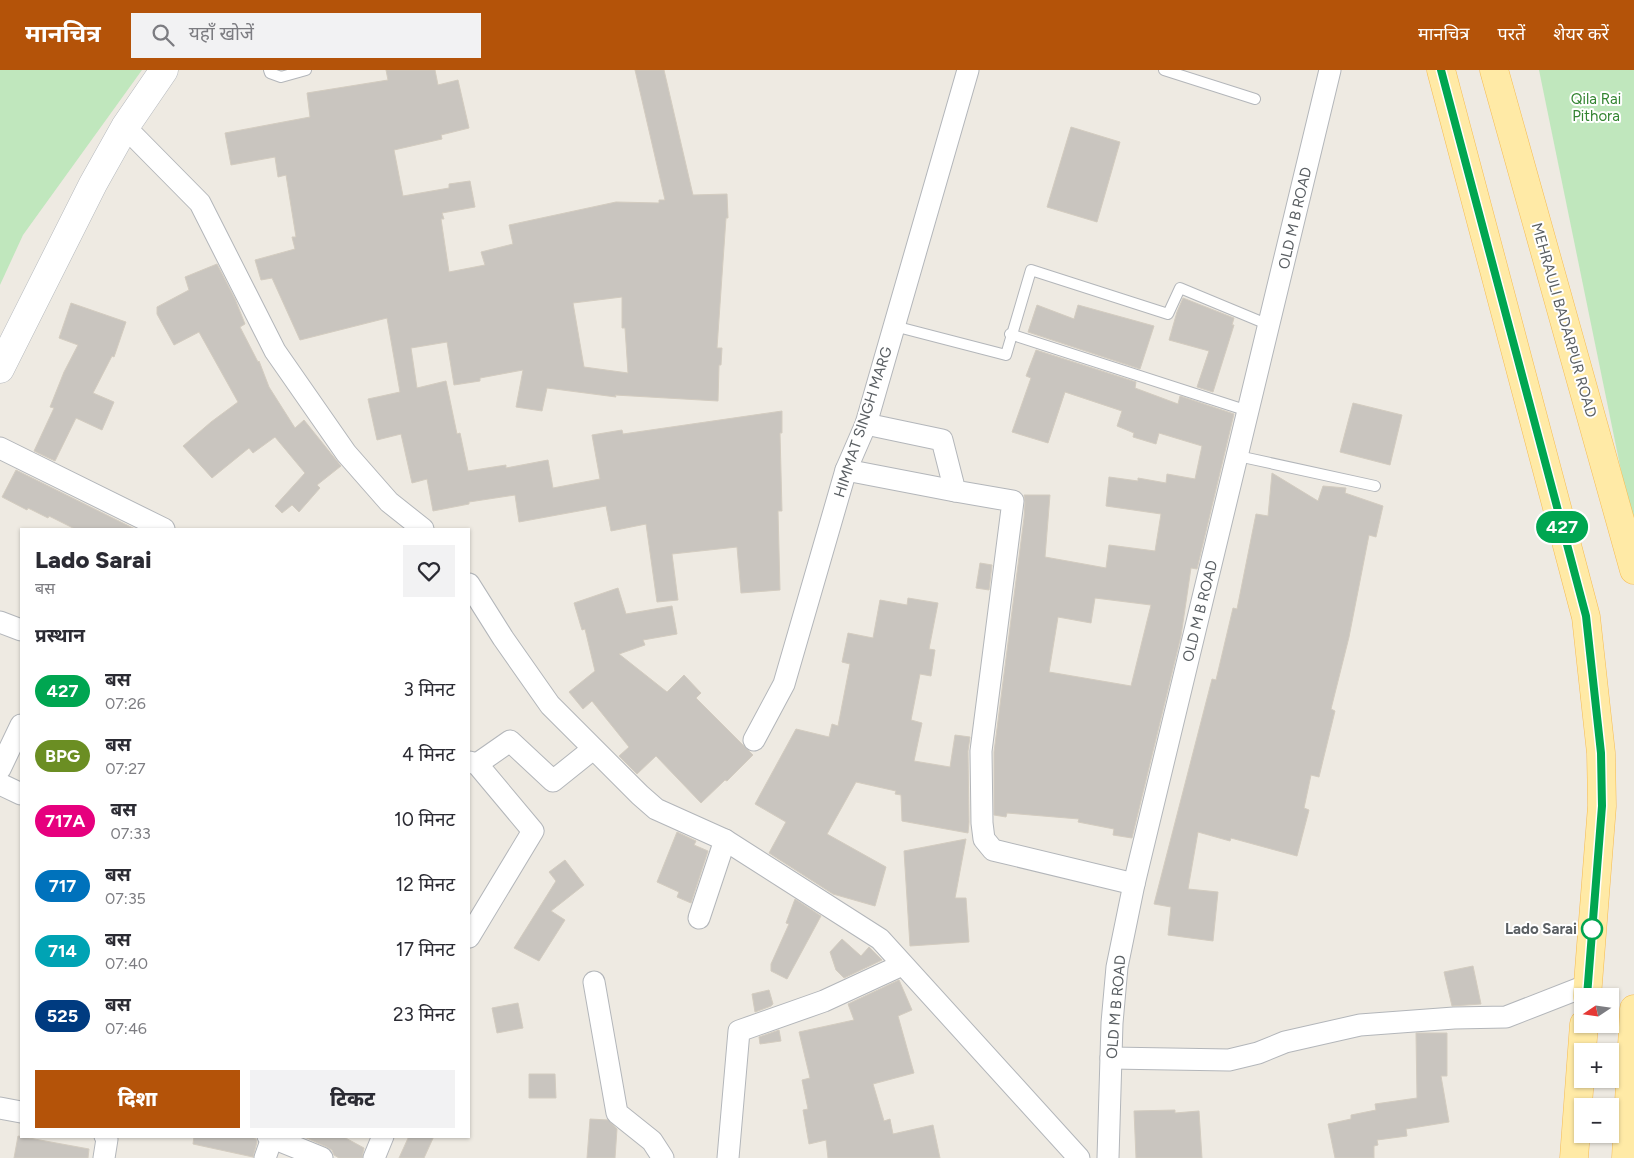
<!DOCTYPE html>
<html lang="hi">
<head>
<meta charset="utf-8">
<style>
  :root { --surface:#fff; --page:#f2f2f3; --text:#2b2b33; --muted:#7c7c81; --accent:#b45309 }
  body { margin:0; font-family:Figtree,"Noto Sans Devanagari",sans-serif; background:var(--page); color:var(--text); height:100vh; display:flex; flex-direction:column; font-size:19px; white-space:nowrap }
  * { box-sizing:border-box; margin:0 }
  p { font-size:16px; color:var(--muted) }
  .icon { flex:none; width:28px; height:28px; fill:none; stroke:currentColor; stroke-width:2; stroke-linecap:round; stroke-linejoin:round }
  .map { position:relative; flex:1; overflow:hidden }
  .details { position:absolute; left:20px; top:458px; width:450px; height:610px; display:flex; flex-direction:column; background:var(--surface); border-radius:0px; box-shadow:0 1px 4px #0004 }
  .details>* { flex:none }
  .badge { padding:0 10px; border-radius:16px; font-size:18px; line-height:32px }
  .needle { width:32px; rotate:257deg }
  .fabs { position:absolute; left:1574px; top:918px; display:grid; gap:10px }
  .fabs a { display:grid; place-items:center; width:45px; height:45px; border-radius:0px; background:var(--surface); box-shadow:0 1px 4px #0004; font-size:25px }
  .map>.badge { position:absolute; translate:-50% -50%; box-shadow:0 0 0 2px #fff }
  h2 { padding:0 15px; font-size:19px; line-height:45px }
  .round { display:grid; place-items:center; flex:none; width:52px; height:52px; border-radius:0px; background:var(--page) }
  .overview { display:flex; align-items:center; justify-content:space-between; height:85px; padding:0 15px }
  h1 { font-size:24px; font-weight:800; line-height:38px }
  .cta { display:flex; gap:10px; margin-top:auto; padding:10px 15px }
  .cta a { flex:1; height:58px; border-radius:0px; background:var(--accent); color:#fff; font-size:20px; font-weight:800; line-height:58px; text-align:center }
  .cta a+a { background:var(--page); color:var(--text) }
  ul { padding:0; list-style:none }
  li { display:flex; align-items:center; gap:15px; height:65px; padding:0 15px }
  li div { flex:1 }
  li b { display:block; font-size:19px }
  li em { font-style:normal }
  li .badge { min-width:55px; font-weight:700; text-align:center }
  header { display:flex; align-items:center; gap:30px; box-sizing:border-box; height:70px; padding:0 25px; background:var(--accent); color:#fff }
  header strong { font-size:24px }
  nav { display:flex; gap:28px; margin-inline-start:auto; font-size:18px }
  .search { width:350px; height:45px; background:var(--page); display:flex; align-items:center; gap:12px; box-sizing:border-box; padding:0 18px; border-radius:0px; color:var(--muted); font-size:19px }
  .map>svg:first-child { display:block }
  .green { fill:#c0e7bd }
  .building { fill:#c9c5bf; stroke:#d3ccc0; fill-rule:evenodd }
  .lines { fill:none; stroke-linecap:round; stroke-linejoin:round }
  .lane-casing { stroke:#b3b6ba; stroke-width:12 }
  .street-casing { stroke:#b3b6ba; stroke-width:23 }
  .secondary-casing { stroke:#b4b8bd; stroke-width:29 }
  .primary-casing { stroke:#f6bc53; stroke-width:29 }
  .lane { stroke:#fff; stroke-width:10 }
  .street { stroke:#fff; stroke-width:21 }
  .secondary { stroke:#fff; stroke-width:28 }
  .primary { stroke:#ffeaa6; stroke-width:28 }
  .line-casing { stroke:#fff; stroke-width:11 }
  .line { stroke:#00a651; stroke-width:8 }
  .stop-dot { fill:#fff; stroke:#00a651; stroke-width:2.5 }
  .labels { text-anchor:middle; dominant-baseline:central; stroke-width:4; stroke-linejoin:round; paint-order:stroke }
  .park-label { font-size:15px; fill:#338431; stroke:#fff }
  .street-label { font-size:15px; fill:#5a5f63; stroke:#fff }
  .stop-label { font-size:15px; font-weight:bold; fill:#5a5f63; stroke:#fff; text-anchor:end }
</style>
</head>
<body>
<header>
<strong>मानचित्र</strong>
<div class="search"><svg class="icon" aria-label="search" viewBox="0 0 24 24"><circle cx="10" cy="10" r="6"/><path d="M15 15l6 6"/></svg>यहाँ खोजें</div>
<nav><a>मानचित्र</a><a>परतें</a><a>शेयर करें</a></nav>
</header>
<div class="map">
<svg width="1634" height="1088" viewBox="0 0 1634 1088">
  <rect width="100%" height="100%" fill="#eeeae2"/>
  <!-- green -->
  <g class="green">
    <polygon points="0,0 142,0 23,165 0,215"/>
    <polygon points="1539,0 1634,0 1634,464"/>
  </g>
  <!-- building -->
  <g class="building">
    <path d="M386,0H435L438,15L458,10L469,58L441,65L442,69L394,80L403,126L449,118V114L470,111L475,137L442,143L444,149H441L449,202L485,195L481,182L513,174L509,155L616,132L659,133V130H665L635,0H664L693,125L727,124L728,148H726L717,278H722L721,295H719L718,331L615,325L616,327L547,318L542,341L516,337L523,300L480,308V311L454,315L447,272L411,278L417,318L446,311L457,364L460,363L468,401L506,395V398L548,390L553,418L600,409L592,365L622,360L623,364L782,341V363H780L782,441H778L780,520L741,523L737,477L672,484L678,530L657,532L646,454L611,461L606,436L519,452L515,425L469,432V434L433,441L427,409L412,413L401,364L377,370L368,329L400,322L387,248L300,270L272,208L261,210L255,190L295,179L292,167H296L286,105L278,107L275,87L231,95L225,63L310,47L307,23L388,10ZM622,227V258H625L628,303L584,297L573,233Z"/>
    <polygon points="1071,57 1120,72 1097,152 1047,137"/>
    <polygon points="217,194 235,229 245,254 240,257 258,292 259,291 269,317 295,358 304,350 341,396 317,415 320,418 299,442 292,435 282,443 275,436 305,403 275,367 253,383 249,378 212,408 183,376 211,352 238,332 199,262 174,275 157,244 157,237 189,220 185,207"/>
    <polygon points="1183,228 1234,248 1232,255 1234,255 1213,322 1197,317 1209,281 1169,270 1177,242"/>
    <polygon points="71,233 126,252 114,287 112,286 93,323 114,332 102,360 76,348 55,391 34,381 54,338 50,337 64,302 78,275 59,268"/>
    <polygon points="1037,235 1074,249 1078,235 1154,256 1140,299 1028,262"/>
    <path d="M1036,280L1136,312L1135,318L1178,334L1180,326L1234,344L1197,499L1191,498L1181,566L1132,768L1113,765L1114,759L1078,752L1079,749L1007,743L1006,747L994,745V682L1024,448L1025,432L1024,425H1050L1045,487L1106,498L1109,475L1155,481L1161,444L1106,436L1109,407L1138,411V408L1166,413L1167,404L1195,409L1202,376L1159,363L1156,374L1133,367L1134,363L1117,356L1122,341L1065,322L1048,373L1012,362L1031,308L1026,306ZM1095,528L1151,535L1131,616L1049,602L1058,547L1091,553Z"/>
    <polygon points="1353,333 1402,345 1390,395 1340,382"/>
    <polygon points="16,400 135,459 75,459 49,446 48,448 28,438 27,440 2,427"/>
    <polygon points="1272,403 1318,431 1323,416 1346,418 1345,423 1383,436 1376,467 1369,465 1349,567 1331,639 1335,641 1319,707 1311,705 1304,738 1309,740 1297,786 1231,768 1230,771 1198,762 1188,819 1218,822 1213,871 1168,865 1171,837 1154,834 1212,609 1216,610 1233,538 1237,539 1256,444 1268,446"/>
    <polygon points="980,493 992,495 989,520 976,518"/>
    <polygon points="618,518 626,544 672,536 677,564 643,570 645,575 619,584 667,622 684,605 701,623 696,628 753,685 727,711 725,710 701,733 656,686 637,704 619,686 629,677 592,631 583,639 569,622 595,601 585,559 582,560 574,533"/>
    <polygon points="908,528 938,533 929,579 935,580 931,606 920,604 911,650 922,653 914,691 950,697 955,665 970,667 968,681 969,752 968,763 902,751 901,725 895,724 896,721 856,712 827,764 886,797 875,836 833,824 769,783 786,752 755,734 796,659 829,667 832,654 838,656 850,594 842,592 848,563 873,568 880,530 907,535"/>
    <polygon points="677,762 696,771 694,775 708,781 691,833 677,827 679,822 657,812"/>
    <polygon points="966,769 955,828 966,828 969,872 910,876 904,781"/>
    <polygon points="565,790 584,815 551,841 565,850 539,891 514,878 556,811 549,802"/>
    <polygon points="795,829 821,846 787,909 771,901 771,894 789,854 786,853"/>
    <polygon points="842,869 861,886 869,877 882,890 844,908 836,900 830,882"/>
    <polygon points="1473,896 1481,934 1452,936 1444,902"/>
    <polygon points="899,910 912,940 898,946 914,1003 873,1014 884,1051 890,1049 893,1064 933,1055 940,1088 828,1088 826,1070 809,1074 803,1040 808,1039 802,1010 810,1008 799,962 854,950 848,934"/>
    <polygon points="769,920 773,934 771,936 755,942 752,924"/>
    <polygon points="518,933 523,958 497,963 492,938"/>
    <polygon points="779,960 781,971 760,974 759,967"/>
    <polygon points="1416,963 1447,963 1447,1006 1441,1006 1449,1052 1406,1059 1407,1066 1377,1070 1378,1075 1374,1076 1374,1088 1335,1088 1328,1054 1351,1049 1351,1045 1376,1040 1375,1034 1417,1028"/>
    <polygon points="529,1004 555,1004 556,1028 529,1028"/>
    <polygon points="1175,1040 1175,1043 1199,1041 1202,1088 1136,1088 1134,1041"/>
    <polygon points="590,1049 608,1050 617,1059 615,1088 587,1088"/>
    <polygon points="18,1066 89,1079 88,1088 14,1088"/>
    <polygon points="194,1066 250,1066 256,1069 257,1072 253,1087 193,1074"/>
    <polygon points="302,1066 342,1066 364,1078 362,1088 339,1088 334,1085 332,1080 327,1077"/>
    <polygon points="409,1066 434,1066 424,1088 399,1088"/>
  </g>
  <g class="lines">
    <!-- lane casing -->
    <g class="lane-casing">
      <g id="lane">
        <polyline points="269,0 270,3 281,7 306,0"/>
        <polyline points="1164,0 1255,29"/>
        <polyline points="894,256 1006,285 1031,200 1168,244 1180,218 1269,255"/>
        <polyline points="1010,264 1248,341"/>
        <polyline points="1238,386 1375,416"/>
      </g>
    </g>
    <!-- street casing -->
    <g class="street-casing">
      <g id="street">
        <polyline points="125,57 200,133 275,281 346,383 389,432 423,459"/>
        <polyline points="866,354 942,370 955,421 1013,431 981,681 982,753 984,769 993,780 1134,814"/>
        <polyline points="0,378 164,459"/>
        <polyline points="846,400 955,421"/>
        <polyline points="469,514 503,568 550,635 640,725 656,739 725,770 880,869 1079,1088"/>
        <polyline points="0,552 21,560"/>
        <polyline points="754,670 784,614 846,400 866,354 968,0"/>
        <polyline points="469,692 477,694 533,761 469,867"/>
        <polyline points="477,694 510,671 553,711 593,679"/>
        <polyline points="0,699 21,655"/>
        <polyline points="0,714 21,724"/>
        <polyline points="699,848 725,770"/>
        <polyline points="594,912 617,1043 652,1071 663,1088"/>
        <polyline points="1111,988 1229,990 1258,983 1285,972 1360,955 1454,948 1506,947 1588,915"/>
        <polyline points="0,1038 21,1042"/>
        <polyline points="268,1066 322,1088"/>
        <polyline points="104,1088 107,1069 105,1066"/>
        <polyline points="265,1088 272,1068"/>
        <polyline points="374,1088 383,1066"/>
        <polyline points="728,1088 739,961 824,931 902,895"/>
        <polyline points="1108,1088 1112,953 1117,897 1134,814 1330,0"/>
      </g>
    </g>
    <!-- secondary casing -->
    <g class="secondary-casing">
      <polyline id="secondary" points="0,299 93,114 125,57 164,0"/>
    </g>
    <!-- primary casing -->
    <g class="primary-casing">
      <g id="primary">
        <polyline points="1441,0 1586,547 1601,683 1602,736 1587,926"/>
        <polyline points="1494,0 1634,500"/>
        <polyline points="1574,1088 1584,954"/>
        <polyline points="1626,1088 1634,939"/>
      </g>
    </g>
    <!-- lane -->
    <use href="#lane" class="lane"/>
    <!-- street -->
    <use href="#street" class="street"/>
    <!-- secondary -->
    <use href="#secondary" class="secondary"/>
    <!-- primary -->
    <use href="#primary" class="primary"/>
  </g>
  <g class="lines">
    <!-- line casing -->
    <g class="line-casing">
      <polyline id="line" points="1441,0 1586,546 1601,683 1602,736 1587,926"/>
    </g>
    <!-- line -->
    <use href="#line" class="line"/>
  </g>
  <!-- markers -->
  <circle class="stop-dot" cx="1592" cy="859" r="10"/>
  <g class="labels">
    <!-- park labels -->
    <g class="park-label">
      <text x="1596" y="29">Qila Rai<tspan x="1596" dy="17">Pithora</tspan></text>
    </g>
    <!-- street labels -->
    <g class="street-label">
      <text transform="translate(1295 148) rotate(-77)">OLD M B ROAD</text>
      <text transform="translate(1564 250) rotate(74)">MEHRAULI BADARPUR ROAD</text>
      <text transform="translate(863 352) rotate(-72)">HIMMAT SINGH MARG</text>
      <text transform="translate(1200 541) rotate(-76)">OLD M B ROAD</text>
      <text transform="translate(1116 937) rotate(-85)">OLD M B ROAD</text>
    </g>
    <!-- stop labels -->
    <g class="stop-label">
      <text x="1577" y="859">Lado Sarai</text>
    </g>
  </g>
</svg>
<div class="fabs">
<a><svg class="needle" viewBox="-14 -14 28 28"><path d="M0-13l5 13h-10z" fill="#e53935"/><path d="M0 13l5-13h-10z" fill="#7c7c81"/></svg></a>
<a>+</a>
<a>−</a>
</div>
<b class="badge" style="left:1562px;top:457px;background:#00a651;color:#fff">427</b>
<section class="details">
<div class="overview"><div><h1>Lado Sarai</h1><p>बस</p></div><a class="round"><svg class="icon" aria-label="heart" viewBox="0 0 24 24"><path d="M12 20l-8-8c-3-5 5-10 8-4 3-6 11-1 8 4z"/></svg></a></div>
<h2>प्रस्थान</h2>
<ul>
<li><span class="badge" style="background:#00a651;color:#fff">427</span><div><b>बस</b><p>07:26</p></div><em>3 मिनट</em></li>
<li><span class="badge" style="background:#6b8e23;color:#fff">BPG</span><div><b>बस</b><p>07:27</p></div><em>4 मिनट</em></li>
<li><span class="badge" style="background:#e6007e;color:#fff">717A</span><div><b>बस</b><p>07:33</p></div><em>10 मिनट</em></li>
<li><span class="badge" style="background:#0072bc;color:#fff">717</span><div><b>बस</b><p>07:35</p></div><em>12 मिनट</em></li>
<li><span class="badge" style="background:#00a3b4;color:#fff">714</span><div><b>बस</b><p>07:40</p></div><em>17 मिनट</em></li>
<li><span class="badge" style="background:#003b80;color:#fff">525</span><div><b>बस</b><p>07:46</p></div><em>23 मिनट</em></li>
</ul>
<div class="cta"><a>दिशा</a><a>टिकट</a></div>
</section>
</div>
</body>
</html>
